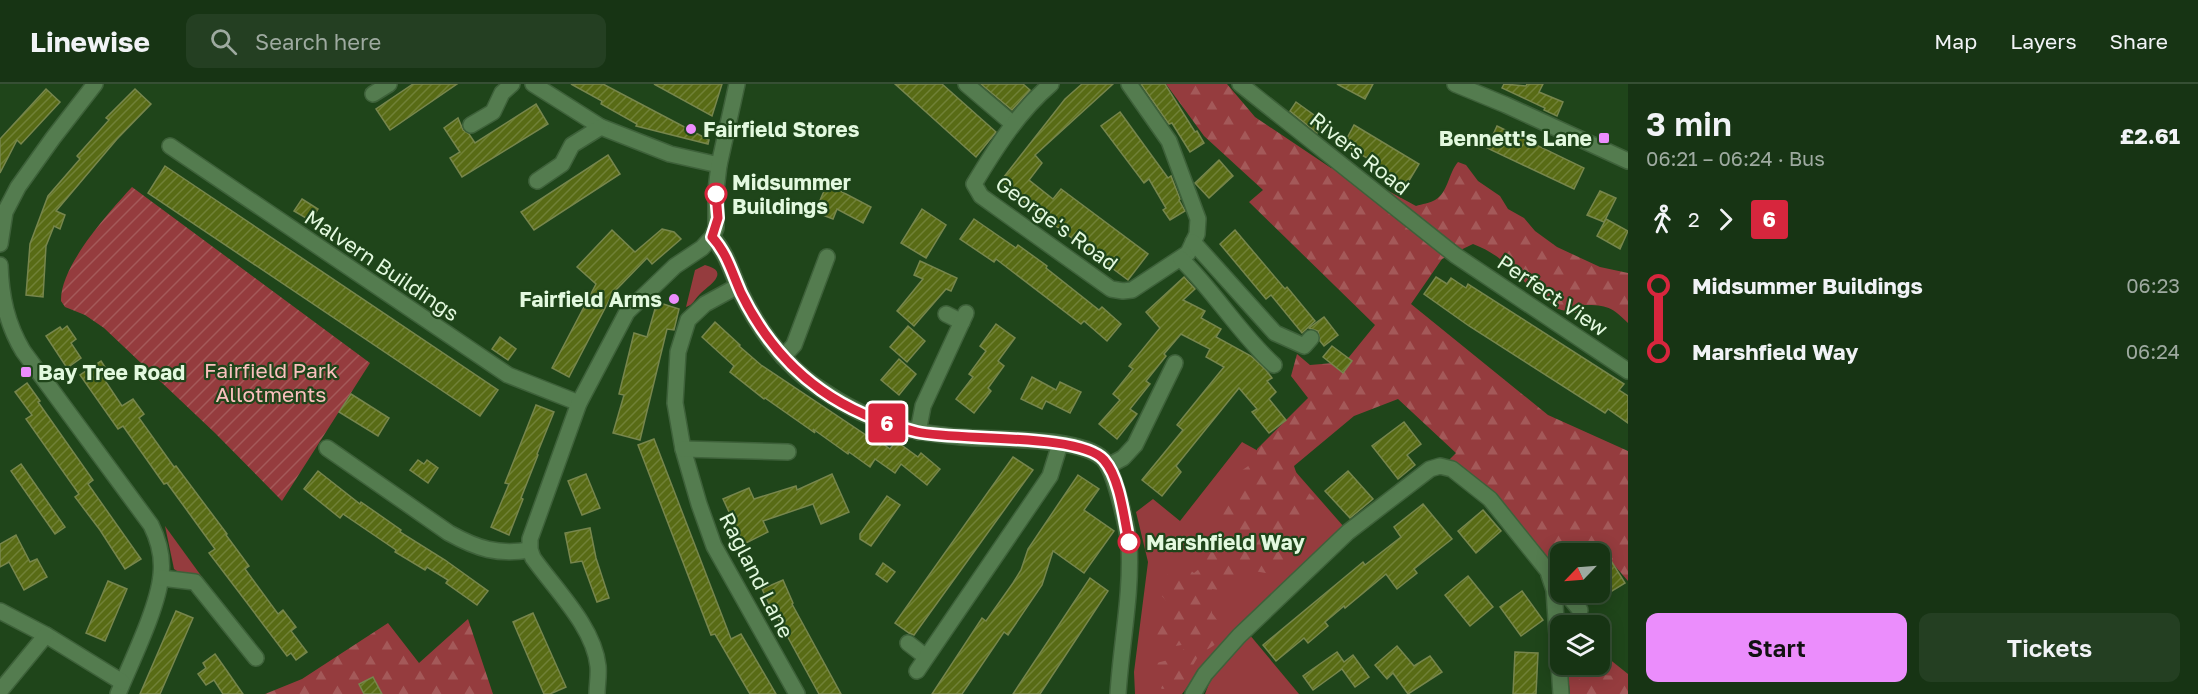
<!DOCTYPE html>
<html lang="en">
<head>
<meta charset="utf-8">
<style>
  :root { --surface:#173414; --page:#243f22; --text:#f1f3f6; --muted:#9eaaa0; --line:#364f34; --accent:#eb8dfc }
  body { margin:0; font-family:"Golos Text",sans-serif; background:var(--page); color:var(--text); height:100vh; display:flex; flex-direction:column; font-size:22px; white-space:nowrap }
  * { box-sizing:border-box; margin:0 }
  p { font-size:20px; color:var(--muted) }
  .icon { flex:none; width:33px; height:33px; fill:none; stroke:currentColor; stroke-width:2; stroke-linecap:round; stroke-linejoin:round }
  .map { position:relative; flex:1; overflow:hidden }
  .drawer { display:flex; flex-direction:column; background:var(--surface); width:570px }
  .drawer>* { flex:none }
  .badge { padding:0 12px; border-radius:4px; font-size:21px; line-height:39px }
  .needle { width:39px; rotate:245deg }
  .tools { position:absolute; left:1550px; top:459px; display:grid; gap:12px }
  .tools a { display:grid; place-items:center; width:60px; height:60px; border-radius:12px; background:var(--surface); box-shadow:0 3px 15px #0003,0 0 0 2px var(--line); font-size:30px }
  .map>.badge { position:absolute; translate:-50% -50%; box-shadow:0 0 0 3px #fff }
  .legs { display:flex; align-items:center; gap:9px; height:66px; padding:0 18px; font-size:20px }
  .legs p { margin-inline-start:auto }
  .head { display:flex; align-items:center; justify-content:space-between; height:102px; padding:0 18px }
  h1 { font-size:33px; font-weight:600; line-height:45px }
  .cta { display:flex; gap:12px; margin-top:auto; padding:12px 18px }
  .cta a { flex:1; height:69px; border-radius:12px; background:var(--accent); color:#111; font-size:24px; font-weight:600; line-height:69px; text-align:center }
  .cta a+a { background:var(--page); color:var(--text) }
  ul { padding:0 18px; list-style:none }
  li { display:flex; align-items:center; gap:21px; height:66px; font-size:22px }
  li i { display:grid; place-items:center; width:9px; height:100%; margin:0 8px; background:currentColor }
  li i::after { content:''; width:15px; height:15px; margin:-8px; border:4px solid; border-radius:50%; background:var(--surface) }
  li p { margin-inline-start:auto }
  li:first-child i { background:linear-gradient(#0000 50%,currentColor 0) }
  li:last-child i { background:linear-gradient(currentColor 50%,#0000 0) }
  header { display:flex; align-items:center; gap:36px; box-sizing:border-box; height:84px; padding:0 30px; background:var(--surface); border-bottom:2px solid var(--line) }
  header strong { font-size:28px }
  nav { display:flex; gap:33px; margin-inline-start:auto; font-size:21px }
  .search { width:420px; height:54px; background:var(--page); display:flex; align-items:center; gap:15px; box-sizing:border-box; padding:0 21px; border-radius:12px; color:var(--muted); font-size:22px }
  main { display:flex; flex:1; min-height:0 }
  .map>svg:first-child { display:block }
  .green { fill:#953c3e }
  .forest { fill:url(#forest-firs) }
  .garden { fill:url(#garden-furrows) }
  .building { fill:url(#building-hatch); stroke:#77864d; stroke-width:1.5 }
  .lines { fill:none; stroke-linecap:round; stroke-linejoin:round }
  .minor-casing { stroke:#3e613a; stroke-width:18 }
  .minor { stroke:#547c4f; stroke-width:15 }
  .line-1-casing { stroke:#fff; stroke-width:14 }
  .line-1 { stroke:#d7263d; stroke-width:9 }
  .poi-dot { fill:#eb8dfc; stroke:#1f451a; stroke-width:2 }
  .stop-1-dot { fill:#fff; stroke:#d7263d; stroke-width:3 }
  .labels { text-anchor:middle; dominant-baseline:central; stroke-width:4.5; stroke-linejoin:round; paint-order:stroke }
  .poi-label { font-size:21px; font-weight:bold; fill:#e3f9df; stroke:#1f451a; text-anchor:start }
  .street-label { font-size:21px; fill:#e3f9df; stroke:#1f451a }
  .stop-label { font-size:21px; font-weight:bold; fill:#e3f9df; stroke:#1f451a; text-anchor:start }
  .park-label { font-size:21px; fill:#fac0be; stroke:#1f451a }
</style>
</head>
<body>
<header>
<strong>Linewise</strong>
<div class="search"><svg class="icon" aria-label="search" viewBox="0 0 24 24"><circle cx="10" cy="10" r="6"/><path d="M15 15l6 6"/></svg>Search here</div>
<nav><a>Map</a><a>Layers</a><a>Share</a></nav>
</header>
<main>
<div class="map">
<svg width="1628" height="610" viewBox="0 0 1628 610">
  <defs>
    <pattern id="forest-firs" width="22" height="20" patternUnits="userSpaceOnUse" patternTransform="scale(1.5)"><rect width="22" height="20" fill="#953c3e"/><path d="M5 1l3.5 6h-7zM16 11l3.5 6h-7z" fill="#a45959"/></pattern>
    <pattern id="garden-furrows" width="10" height="10" patternUnits="userSpaceOnUse" patternTransform="scale(1.5)"><rect width="10" height="10" fill="#953c3e"/><path d="M-1 1l2-2M0 10L10 0M9 11l2-2" fill="none" stroke="#a45959"/></pattern>
    <pattern id="building-hatch" width="6" height="6" patternUnits="userSpaceOnUse" patternTransform="scale(1.5)"><rect width="6" height="6" fill="#586b15"/><path d="M-1 1l2-2M0 6l6-6M5 7l2-2" fill="none" stroke="#708137"/></pattern>
  </defs>
  <rect width="100%" height="100%" fill="#1f451a"/>
  <!-- green -->
  <g class="green">
    <path d="M705,181C732,188 708,202 700,210C694,216 693,221 686,223L695,186Z"/>
    <polygon points="1242,358 1295,387 1344,443 1211,572 1182,610 1135,610 1134,588 1148,478 1136,428 1153,415 1180,437"/>
    <polygon points="165,442 202,493 177,487 174,485"/>
    <polygon points="1249,550 1299,610 1205,610 1213,589"/>
    <polygon points="1599,557 1608,574 1628,590 1628,610 1570,610 1567,581 1599,580"/>
  </g>
  <!-- forest -->
  <g class="forest">
    <path d="M1166,0H1227L1255,33L1331,84L1350,86L1416,122C1422,120 1430,119 1435,116C1448,109 1448,90 1458,78L1466,81L1478,97L1500,112L1508,125L1524,134L1535,147L1557,163L1600,183L1628,189V239C1612,223 1607,221 1584,221L1577,229C1556,225 1552,226 1543,206L1532,205C1512,186 1500,170 1473,160L1442,175L1411,220L1548,331L1628,367V497L1601,466L1591,469L1560,470V482L1555,484L1496,411L1448,377L1456,369L1398,315L1354,332L1294,382L1300,400L1314,414L1316,425L1302,435L1284,442L1285,481L1271,490L1243,485L1239,499L1229,509L1212,505V529L1223,544L1216,560L1199,571L1180,603L1162,605L1151,594L1156,579C1171,576 1179,572 1188,560L1169,563L1154,557L1153,538L1176,528L1162,512L1170,482L1178,477L1194,489L1205,480L1202,467L1220,459L1223,450L1218,434L1222,416L1237,413L1241,387L1257,376V365L1308,314L1291,292L1297,270L1310,281L1345,278L1375,241L1249,118L1263,106L1204,52Z"/>
    <polygon points="468,535 493,610 265,610 302,595 388,539 419,579"/>
    <path d="M1586,591C1599,592 1617,589 1628,596V610H1574L1575,598Z"/>
  </g>
  <!-- garden -->
  <path class="garden" d="M132,103L370,279L282,417L215,349L104,244L85,231L65,223L61,217C60,182 109,128 132,103Z"/>
  <!-- building -->
  <g class="building">
    <polygon points="413,0 457,0 390,46 376,25"/>
    <polygon points="571,0 603,0 709,56 708,60 636,42 637,40 601,20 602,17"/>
    <polygon points="654,0 722,0 712,32"/>
    <polygon points="895,0 942,0 996,48 976,73"/>
    <polygon points="981,0 1023,0 1030,6 1012,26"/>
    <polygon points="1082,0 1113,0 1035,71 1042,79 1029,96 1053,115 1061,105 1148,170 1128,196 1029,122 1000,98 1065,15"/>
    <polygon points="1141,0 1165,0 1195,48 1197,47 1204,59 1190,68 1172,39 1169,40"/>
    <polygon points="1337,0 1373,0 1365,15"/>
    <polygon points="1504,0 1526,2 1527,0 1543,0 1539,8 1563,18 1557,32 1544,26 1545,24 1502,4"/>
    <polygon points="46,5 60,18 21,60 17,56 0,89 0,55"/>
    <polygon points="135,5 151,20 117,55 56,127 65,131 60,145 54,142 46,162 43,213 26,211 30,160 48,112 80,75 77,72 109,36 106,34"/>
    <polygon points="1296,18 1325,39 1317,49 1290,27"/>
    <polygon points="536,20 548,40 462,93 450,74 460,68 444,44 458,34 463,46 469,50 475,59"/>
    <polygon points="1120,28 1168,94 1171,92 1180,115 1179,116 1185,127 1170,136 1163,126 1166,124 1149,95 1144,99 1101,42"/>
    <polygon points="1354,41 1419,80 1404,105 1390,97 1393,92 1384,87 1385,85 1344,60"/>
    <polygon points="1497,42 1584,84 1574,105 1487,64"/>
    <polygon points="608,71 620,90 534,146 521,128"/>
    <polygon points="1219,76 1233,92 1209,114 1195,99"/>
    <polygon points="165,82 498,306 480,332 148,109"/>
    <polygon points="827,100 871,123 863,139 837,125 833,135 815,128"/>
    <polygon points="1600,107 1616,114 1604,138 1587,131"/>
    <polygon points="302,115 318,125 311,137 294,127"/>
    <polygon points="922,125 946,141 926,174 901,159"/>
    <polygon points="974,135 1016,164 1018,161 1047,182 1046,184 1099,226 1102,223 1121,240 1107,257 1084,237 1081,240 996,175 994,178 960,155"/>
    <polygon points="1606,135 1628,147 1620,165 1597,152"/>
    <polygon points="662,145 674,148 681,155 652,180 647,174 613,209 569,293 552,284 596,200 577,183 612,146 635,168"/>
    <polygon points="1235,146 1285,205 1287,203 1315,237 1302,249 1271,211 1266,215 1220,160"/>
    <polygon points="920,177 957,194 951,207 946,205 914,242 897,227 923,195 914,191"/>
    <polygon points="1184,193 1195,205 1183,216 1205,227 1201,234 1221,245 1216,253 1251,272 1266,286 1272,294 1267,297 1276,308 1269,315 1286,336 1269,349 1252,328 1257,325 1239,304 1176,382 1181,388 1162,412 1142,396 1183,346 1177,341 1224,283 1206,273 1210,265 1181,250 1164,270 1166,272 1146,297 1150,300 1130,325 1137,330 1117,355 1099,340 1120,316 1113,310 1133,285 1129,282 1160,244 1146,228"/>
    <polygon points="1436,193 1447,200 1451,194 1466,204 1468,200 1624,300 1619,306 1628,312 1628,339 1608,325 1605,329 1469,242 1424,210"/>
    <polygon points="657,218 679,225 674,246 667,245 640,356 613,349 624,311 619,310 634,249 647,253"/>
    <polygon points="1324,233 1338,251 1324,262 1320,257 1318,247 1309,244"/>
    <polygon points="715,238 740,261 739,262 761,281 869,353 871,351 890,365 896,357 918,373 921,369 940,385 927,401 901,380 895,389 875,375 870,383 849,368 848,370 813,345 815,349 765,314 764,315 730,288 734,282 702,253"/>
    <polygon points="996,240 1015,254 998,277 1004,282 988,304 991,307 974,329 956,315 973,293 969,290 986,267 980,262"/>
    <polygon points="67,242 76,255 71,259 81,274 67,284 46,252 60,243 62,246"/>
    <polygon points="908,242 925,257 907,278 890,263"/>
    <polygon points="500,253 516,265 508,276 492,265"/>
    <polygon points="1332,262 1352,277 1343,289 1323,273"/>
    <polygon points="899,275 916,290 899,311 881,296"/>
    <polygon points="101,277 112,294 106,298 122,322 133,315 144,330 139,334 174,383 176,382 227,450 226,451 249,482 245,485 278,530 283,526 296,543 291,547 307,568 296,576 291,569 287,572 235,503 209,469 215,465 186,425 167,399 164,400 123,342 118,345 80,291"/>
    <polygon points="1032,293 1056,306 1060,298 1081,308 1070,329 1046,317 1042,325 1021,315"/>
    <polygon points="27,299 40,317 38,318 93,396 88,400 141,475 125,485 100,446 75,413 79,410 26,335 32,331 15,308"/>
    <polygon points="351,310 389,334 378,352 339,328"/>
    <polygon points="536,321 554,328 537,370 538,371 521,414 523,415 509,451 491,443 509,400 505,399"/>
    <polygon points="1404,338 1421,360 1407,371 1415,381 1398,395 1372,362"/>
    <polygon points="654,355 731,555 741,550 776,610 750,610 715,550 711,551 638,361"/>
    <polygon points="1013,373 1033,386 914,551 909,549 895,539"/>
    <polygon points="418,376 424,380 427,376 438,384 428,399 410,386"/>
    <polygon points="21,380 65,443 55,450 11,387"/>
    <polygon points="318,387 360,420 361,418 401,446 400,448 445,476 488,507 477,521 446,499 448,496 427,483 425,486 395,468 396,466 343,430 340,434 304,405"/>
    <polygon points="1348,387 1373,415 1350,434 1325,407"/>
    <polygon points="586,390 600,424 582,431 568,397"/>
    <polygon points="832,390 849,428 821,440 813,420 763,437 768,448 744,460 723,415 749,404 754,415 796,402 797,406"/>
    <polygon points="1078,391 1099,405 1084,426 1114,447 1084,489 1053,467 1042,501 1008,551 1004,548 962,610 932,610 982,534 986,537 1013,499 1021,486 1028,465"/>
    <polygon points="887,412 900,421 871,462 860,455 860,450"/>
    <polygon points="1423,420 1452,455 1414,485 1417,489 1397,505 1386,490 1345,524 1344,522 1325,538 1328,542 1308,559 1304,554 1276,577 1263,561 1363,478 1365,481 1401,453 1394,443"/>
    <polygon points="1483,426 1501,447 1476,469 1458,447"/>
    <polygon points="590,444 596,474 609,514 597,518 582,477 571,479 565,449"/>
    <polygon points="16,451 30,478 37,475 47,493 24,506 9,478 0,483 0,460"/>
    <polygon points="1608,472 1625,499 1599,515 1599,477"/>
    <polygon points="883,479 895,488 887,498 876,490"/>
    <polygon points="1468,492 1493,523 1470,542 1445,511"/>
    <polygon points="1090,494 1108,507 1067,569 1040,610 1013,610"/>
    <polygon points="783,496 793,519 792,520 841,610 819,610 774,528 773,528 762,505"/>
    <polygon points="108,497 127,505 105,557 86,549"/>
    <polygon points="1522,507 1543,536 1521,552 1500,523"/>
    <polygon points="176,527 193,534 180,564 160,610 140,610"/>
    <polygon points="533,529 566,603 550,610 544,610 513,538"/>
    <polygon points="1397,562 1414,582 1430,572 1442,588 1408,610 1393,589 1387,595 1375,581"/>
    <polygon points="1337,568 1344,578 1353,571 1369,593 1355,603 1342,585 1313,606 1303,592"/>
    <polygon points="1515,568 1538,569 1536,610 1513,610"/>
    <polygon points="215,570 227,587 243,610 223,610 214,596 206,601 198,590 206,584 203,579"/>
    <polygon points="373,593 382,610 364,610 359,600"/>
  </g>
  <g class="lines">
    <!-- minor casing -->
    <g class="minor-casing">
      <g id="minor">
        <polyline points="533,0 601,43 670,70 719,81"/>
        <polyline points="966,0 1013,40"/>
        <path d="M1051,0C1019,27 995,65 974,100L981,112L1111,205L1123,207L1132,206L1188,169L1197,150L1198,135L1169,57L1129,0"/>
        <polyline points="1240,0 1455,171 1628,287"/>
        <polyline points="1455,0 1506,21 1628,77"/>
        <polyline points="373,10 389,0"/>
        <polyline points="471,41 493,28 502,9 512,0"/>
        <polyline points="170,62 508,291 579,319"/>
        <polyline points="537,97 562,80 572,61 601,43"/>
        <path d="M712,153C726,168 731,186 739,205C758,245 786,284 825,308C853,327 887,342 921,348C934,350 948,352 961,353C993,356 1080,352 1103,375C1115,387 1127,443 1129,461C1132,509 1121,561 1118,610"/>
        <polyline points="1193,158 1275,249 1304,262 1311,254"/>
        <polyline points="0,160 5,128 18,103 53,54 95,0"/>
        <path d="M1181,175C1215,208 1239,249 1274,281"/>
        <path d="M0,181C1,213 7,240 23,267L151,441C159,457 163,474 161,491C158,524 131,578 118,610"/>
        <polyline points="738,202 705,220 688,236 678,268 675,319 683,365 699,420 714,462 797,610"/>
        <polyline points="946,230 962,238"/>
        <polyline points="783,273 794,261 827,173"/>
        <polyline points="918,348 923,322 966,229"/>
        <path d="M327,364L449,449C478,465 497,471 530,466"/>
        <polyline points="683,365 788,368"/>
        <polyline points="1108,382 1123,374 1135,361 1175,279"/>
        <polyline points="1549,491 1554,506 1561,610"/>
        <polyline points="161,494 195,498 256,574"/>
        <polyline points="1565,508 1580,526"/>
        <polyline points="0,527 46,551 122,598"/>
        <polyline points="908,559 926,573"/>
        <polyline points="917,587 1050,392 1060,360"/>
        <polyline points="0,607 46,551"/>
        <path d="M597,610C597,601 599,591 598,582C594,543 555,505 533,474L530,466V455L579,319L627,228L675,182L702,164L712,153L716,144V106L719,81L737,0"/>
        <polyline points="1193,610 1205,590 1239,552 1348,448 1430,385 1440,382 1452,385 1490,415 1560,502"/>
      </g>
    </g>
    <!-- minor -->
    <use href="#minor" class="minor"/>
  </g>
  <g class="lines">
    <!-- line-1 casing -->
    <g class="line-1-casing">
      <path id="line-1" d="M716,110L718,134L712,153C727,169 732,189 741,209C760,248 786,281 821,306C849,326 884,340 917,348C956,357 1081,349 1104,376C1120,394 1124,434 1129,458"/>
    </g>
    <!-- line-1 -->
    <use href="#line-1" class="line-1"/>
  </g>
  <!-- markers -->
  <g class="poi-dot">
    <circle cx="691" cy="45" r="6"/>
    <rect x="1598" y="48" width="12" height="12" rx="3"/>
    <circle cx="674" cy="215" r="6"/>
    <rect x="20" y="282" width="12" height="12" rx="3"/>
  </g>
  <g class="stop-1-dot">
    <circle cx="716" cy="110" r="10"/>
    <circle cx="1129" cy="458" r="10"/>
  </g>
  <g class="labels">
    <!-- poi labels -->
    <g class="poi-label">
      <text x="703" y="45">Fairfield Stores</text>
      <text x="1592" y="54" text-anchor="end">Bennett's Lane</text>
      <text x="662" y="215" text-anchor="end">Fairfield Arms</text>
      <text x="38" y="288">Bay Tree Road</text>
    </g>
    <!-- street labels -->
    <g class="street-label">
      <text transform="translate(1360 69) rotate(38)">Rivers Road</text>
      <text transform="translate(1057 139) rotate(36)">George's Road</text>
      <text transform="translate(382 181) rotate(34)">Malvern Buildings</text>
      <text transform="translate(1553 211) rotate(34)">Perfect View</text>
      <text transform="translate(757 491) rotate(63)">Ragland Lane</text>
    </g>
    <!-- stop labels -->
    <g class="stop-label">
      <text x="732" y="98">Midsummer<tspan x="732" dy="24">Buildings</tspan></text>
      <text x="1146" y="458">Marshfield Way</text>
    </g>
    <!-- park labels -->
    <g class="park-label">
      <text x="271" y="286">Fairfield Park<tspan x="271" dy="24">Allotments</tspan></text>
    </g>
  </g>
</svg>
<div class="tools">
<a><svg class="needle" viewBox="-14 -14 28 28"><path d="M0-13l5 13h-10z" fill="#e53935"/><path d="M0 13l5-13h-10z" fill="#9eaaa0"/></svg></a>
<a><svg class="icon" aria-label="layers" viewBox="0 0 24 24"><path d="M12 4l9 5-9 5-9-5zM3 14l9 5 9-5"/></svg></a>
</div>
<b class="badge" style="left:887px;top:339px;background:#d7263d;color:#fff">6</b>
</div>
<section class="drawer">
<div class="head"><div><h1>3 min</h1><p>06:21 – 06:24 · Bus</p></div><b>£2.61</b></div>
<div class="legs"><svg class="icon" aria-label="walk" viewBox="0 0 24 24"><circle cx="13" cy="4" r="2"/><path d="M13 8l-2 6 4 7M11 14l-3 7M7 12l3-4h3l4 4"/></svg>2<svg class="icon" aria-label="forward" viewBox="0 0 24 24"><path d="M9 5l7 7-7 7"/></svg><b class="badge" style="background:#d7263d;color:#fff">6</b></div>
<ul>
<li><i style="color:#d7263d"></i><b>Midsummer Buildings</b><p>06:23</p></li>
<li><i style="color:#d7263d"></i><b>Marshfield Way</b><p>06:24</p></li>
</ul>
<div class="cta"><a>Start</a><a>Tickets</a></div>
</section>
</main>
</body>
</html>
